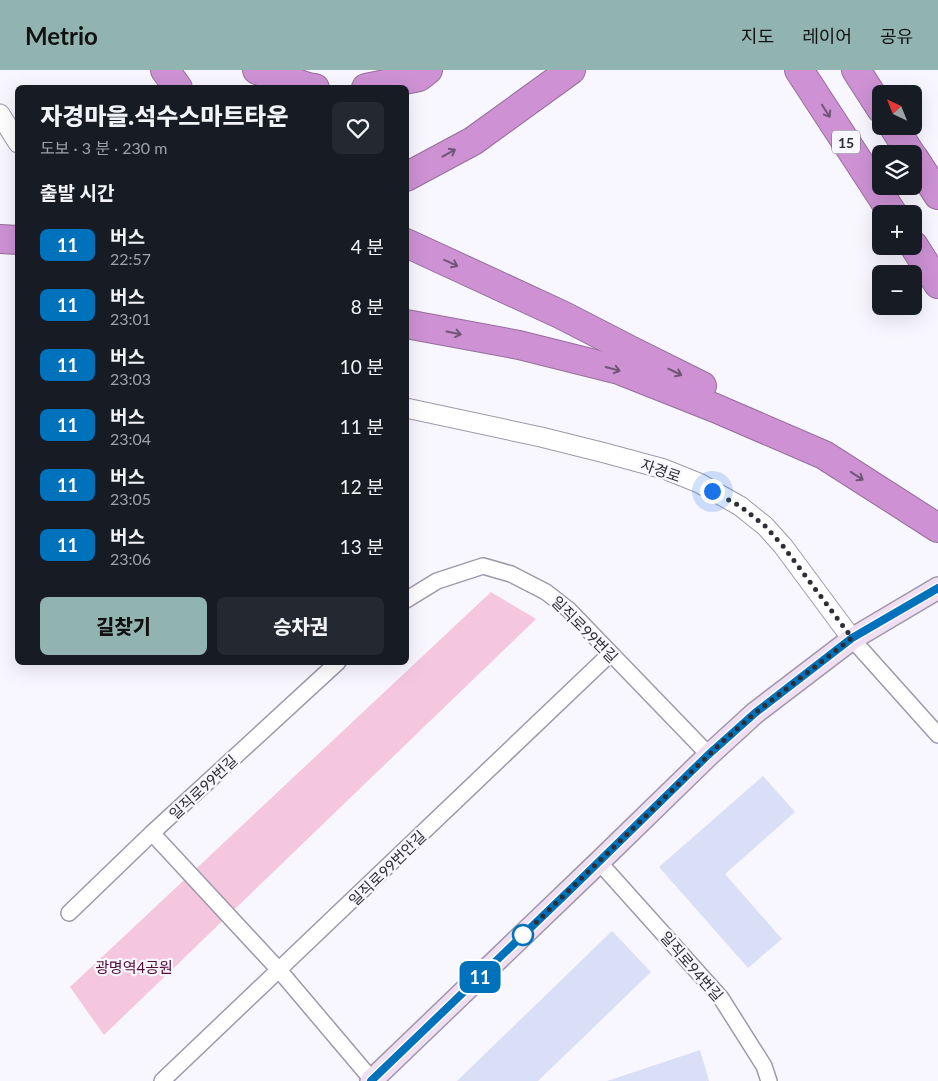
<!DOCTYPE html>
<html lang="ko">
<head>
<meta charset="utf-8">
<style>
  :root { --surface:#171b24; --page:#242831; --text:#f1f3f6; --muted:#9ea1a6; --accent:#92b4b0 }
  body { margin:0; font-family:Lato,"Noto Sans KR",sans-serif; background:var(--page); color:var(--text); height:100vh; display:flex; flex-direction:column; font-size:19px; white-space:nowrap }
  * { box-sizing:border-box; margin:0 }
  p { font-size:16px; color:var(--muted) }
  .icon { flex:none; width:28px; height:28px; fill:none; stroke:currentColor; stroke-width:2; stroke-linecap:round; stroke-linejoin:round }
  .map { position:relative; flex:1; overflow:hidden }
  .sheet { position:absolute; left:15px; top:15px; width:394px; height:580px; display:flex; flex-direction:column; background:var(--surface); border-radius:8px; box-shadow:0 5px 20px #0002 }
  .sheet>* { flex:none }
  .badge { padding:0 10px; border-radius:8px; font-size:18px; line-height:32px }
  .needle { width:32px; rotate:317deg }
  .tools { position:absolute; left:872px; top:15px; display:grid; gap:10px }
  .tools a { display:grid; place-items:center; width:50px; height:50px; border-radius:8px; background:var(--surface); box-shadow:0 5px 20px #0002; font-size:25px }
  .you { position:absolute; width:25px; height:25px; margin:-12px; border:4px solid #fff; border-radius:50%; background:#1a73e8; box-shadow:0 0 0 8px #1a73e833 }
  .map>.badge { position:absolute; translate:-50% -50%; box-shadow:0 0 0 2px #fff }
  h2 { padding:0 25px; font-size:19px; line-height:45px }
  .round { display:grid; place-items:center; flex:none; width:52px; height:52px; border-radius:8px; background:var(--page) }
  .overview { display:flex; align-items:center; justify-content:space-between; height:85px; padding:0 25px }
  h1 { font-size:24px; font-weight:800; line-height:38px }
  .action { display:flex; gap:10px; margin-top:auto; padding:10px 25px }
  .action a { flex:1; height:58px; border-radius:8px; background:var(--accent); color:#111; font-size:20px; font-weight:800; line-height:58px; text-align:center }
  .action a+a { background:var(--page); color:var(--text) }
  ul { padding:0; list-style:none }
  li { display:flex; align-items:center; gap:15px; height:60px; padding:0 25px }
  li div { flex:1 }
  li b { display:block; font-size:19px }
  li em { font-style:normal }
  li .badge { min-width:55px; font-weight:700; text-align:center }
  header { display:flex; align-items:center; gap:30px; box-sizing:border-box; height:70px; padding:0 25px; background:var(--accent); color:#111 }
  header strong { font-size:24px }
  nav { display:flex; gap:28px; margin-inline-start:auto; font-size:18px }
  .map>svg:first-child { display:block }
  .green { fill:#f5c7de }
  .building { fill:#d9dff7 }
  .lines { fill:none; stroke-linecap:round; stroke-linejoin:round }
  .minor-casing { stroke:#9e99ab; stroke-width:18 }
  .tertiary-casing { stroke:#9e99ab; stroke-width:21 }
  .secondary-casing { stroke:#9e99ab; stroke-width:24 }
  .motorway-casing { stroke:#966e9c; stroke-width:30 }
  .minor { stroke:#fff; stroke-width:15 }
  .tertiary { stroke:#fff; stroke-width:19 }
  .secondary { stroke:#f0def2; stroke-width:21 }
  .motorway { stroke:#cd91d4; stroke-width:28 }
  .oneway { stroke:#6f5675 }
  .line-casing { stroke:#fff; stroke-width:11 }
  .line { stroke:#0072bc; stroke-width:8 }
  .walk { stroke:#302e35; stroke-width:5; stroke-dasharray:0 9 }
  .stop-dot { fill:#fff; stroke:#0072bc; stroke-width:2.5 }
  .labels { text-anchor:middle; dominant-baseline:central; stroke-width:4.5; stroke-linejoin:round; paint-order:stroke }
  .shield { fill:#f8f6fe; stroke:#6c6a71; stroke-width:1 }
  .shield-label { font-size:14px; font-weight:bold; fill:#302e35 }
  .street-label { font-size:15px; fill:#302e35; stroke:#f8f6fe }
  .park-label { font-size:15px; fill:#520a38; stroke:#f8f6fe }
</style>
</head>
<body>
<header>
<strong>Metrio</strong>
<nav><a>지도</a><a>레이어</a><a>공유</a></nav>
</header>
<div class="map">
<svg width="938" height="1011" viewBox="0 0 938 1011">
  <rect width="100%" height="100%" fill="#f8f6fe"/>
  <!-- green -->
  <polygon class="green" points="491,522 536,549 104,965 70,917"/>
  <!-- building -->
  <g class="building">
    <polygon points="763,706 795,742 725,804 782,869 748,898 659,797"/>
    <polygon points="612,861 651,902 538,1011 457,1011"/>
    <polygon points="700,980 709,1011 607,1011"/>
  </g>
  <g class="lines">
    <!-- minor casing -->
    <g class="minor-casing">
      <g id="minor">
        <polyline points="406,530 437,511 483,496 511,504 546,522 569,540 709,685"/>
        <polyline points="852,569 938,665"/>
        <polyline points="152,763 279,900 373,1011"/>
        <polyline points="599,792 721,928 764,996 769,1011"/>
        <polyline points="69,843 152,763 338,592"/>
        <polyline points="162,1011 610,584"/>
      </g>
    </g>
    <!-- tertiary casing -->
    <g class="tertiary-casing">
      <g id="tertiary">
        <polyline points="0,44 18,73"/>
        <polyline points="406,338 541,367 605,383 664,399 699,413 740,436 765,456 783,476 852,569"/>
      </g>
    </g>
    <!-- secondary casing -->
    <g class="secondary-casing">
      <polyline id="secondary" points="371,1011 599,792 709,685 755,643 852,569 938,518"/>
    </g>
    <!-- motorway casing -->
    <g class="motorway-casing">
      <g id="motorway">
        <polyline points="165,0 178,18"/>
        <polyline points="257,0 308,17 315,18"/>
        <polyline points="799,0 893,144"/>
        <polyline points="856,0 881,39"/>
        <polyline points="366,18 419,7 428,0"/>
        <polyline points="893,56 911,84"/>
        <polyline points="914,88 938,125"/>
        <polyline points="406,107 473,71 571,0"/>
        <polyline points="0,169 18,170"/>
        <polyline points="406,173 562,245 630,280 702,316"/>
        <polyline points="914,176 938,214"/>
        <polyline points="406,254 519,275 619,300 715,338 824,385 938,458"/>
      </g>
    </g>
    <!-- minor -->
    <use href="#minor" class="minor"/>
    <!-- tertiary -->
    <use href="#tertiary" class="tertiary"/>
    <!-- secondary -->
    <use href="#secondary" class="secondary"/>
    <!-- motorway -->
    <use href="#motorway" class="motorway"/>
  </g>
  <!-- one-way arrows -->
  <defs><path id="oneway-shaft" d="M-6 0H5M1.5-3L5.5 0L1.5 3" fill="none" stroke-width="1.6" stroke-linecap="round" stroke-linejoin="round" transform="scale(1.25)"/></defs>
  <g class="oneway">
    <use href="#oneway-shaft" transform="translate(826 41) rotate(57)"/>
    <use href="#oneway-shaft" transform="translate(449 83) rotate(-29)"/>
    <use href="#oneway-shaft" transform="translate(451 193) rotate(25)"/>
    <use href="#oneway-shaft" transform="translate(454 263) rotate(11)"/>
    <use href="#oneway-shaft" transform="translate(613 299) rotate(15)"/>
    <use href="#oneway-shaft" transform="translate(675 302) rotate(26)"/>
    <use href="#oneway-shaft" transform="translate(857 406) rotate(33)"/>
  </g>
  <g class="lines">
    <!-- line casing -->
    <g class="line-casing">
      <polyline id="line" points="371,1011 573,817 708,685 755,643 852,568 938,518"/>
    </g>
    <!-- line -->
    <use href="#line" class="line"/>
    <!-- walk -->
    <polyline class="walk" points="523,865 520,868 720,674 755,643 852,568 783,476 765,456 740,436 712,421"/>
  </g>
  <!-- markers -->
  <circle class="stop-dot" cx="523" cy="865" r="10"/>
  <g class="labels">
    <!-- shield labels -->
    <rect class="shield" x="832" y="60.5" width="28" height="23" rx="4"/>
    <g class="shield-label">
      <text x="846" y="72">15</text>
    </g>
    <!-- street labels -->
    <g class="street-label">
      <text transform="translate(661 400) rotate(19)">자경로</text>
      <text transform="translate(585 559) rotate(45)">일직로99번길</text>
      <text transform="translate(203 717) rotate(-43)">일직로99번길</text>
      <text transform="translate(387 798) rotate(-44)">일직로99번안길</text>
      <text transform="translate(692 896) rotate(49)">일직로94번길</text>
    </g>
    <!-- park labels -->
    <g class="park-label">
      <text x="134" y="897">광명역4공원</text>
    </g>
  </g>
</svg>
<div class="tools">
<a><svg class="needle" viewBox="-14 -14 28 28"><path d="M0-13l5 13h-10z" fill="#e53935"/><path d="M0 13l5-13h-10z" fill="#9ea1a6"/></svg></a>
<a><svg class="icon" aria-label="layers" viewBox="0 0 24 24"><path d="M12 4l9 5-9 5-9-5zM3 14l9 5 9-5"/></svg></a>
<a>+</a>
<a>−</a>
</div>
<div class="you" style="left:712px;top:421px"></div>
<b class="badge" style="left:480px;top:907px;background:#0072bc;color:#fff">11</b>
<section class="sheet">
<div class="overview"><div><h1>자경마을.석수스마트타운</h1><p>도보 · 3 분 · 230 m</p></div><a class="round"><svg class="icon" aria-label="heart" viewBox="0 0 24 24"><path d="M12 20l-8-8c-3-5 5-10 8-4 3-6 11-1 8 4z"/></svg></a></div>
<h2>출발 시간</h2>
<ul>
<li><span class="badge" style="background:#0072bc;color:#fff">11</span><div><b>버스</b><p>22:57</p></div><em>4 분</em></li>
<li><span class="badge" style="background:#0072bc;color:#fff">11</span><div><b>버스</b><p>23:01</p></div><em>8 분</em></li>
<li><span class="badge" style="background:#0072bc;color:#fff">11</span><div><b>버스</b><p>23:03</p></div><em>10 분</em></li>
<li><span class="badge" style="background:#0072bc;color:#fff">11</span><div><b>버스</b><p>23:04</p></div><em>11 분</em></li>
<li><span class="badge" style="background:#0072bc;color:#fff">11</span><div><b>버스</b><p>23:05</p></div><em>12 분</em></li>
<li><span class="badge" style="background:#0072bc;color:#fff">11</span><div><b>버스</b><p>23:06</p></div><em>13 분</em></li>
</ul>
<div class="action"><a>길찾기</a><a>승차권</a></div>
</section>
</div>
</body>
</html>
